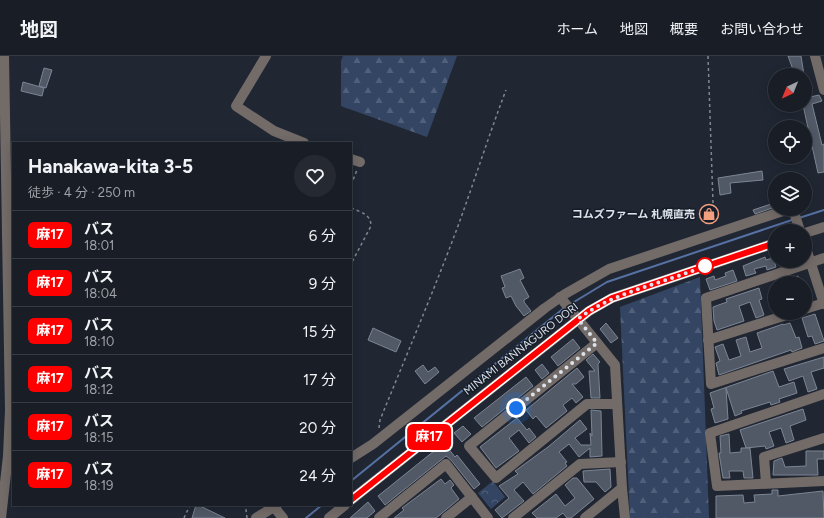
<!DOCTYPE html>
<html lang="ja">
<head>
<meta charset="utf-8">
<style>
  :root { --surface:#181d26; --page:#252a32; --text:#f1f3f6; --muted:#9fa2a7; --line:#363b43 }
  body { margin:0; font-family:Figtree,"Noto Sans JP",sans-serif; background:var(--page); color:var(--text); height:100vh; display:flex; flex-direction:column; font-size:15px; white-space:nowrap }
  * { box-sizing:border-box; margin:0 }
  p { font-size:13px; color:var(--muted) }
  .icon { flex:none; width:22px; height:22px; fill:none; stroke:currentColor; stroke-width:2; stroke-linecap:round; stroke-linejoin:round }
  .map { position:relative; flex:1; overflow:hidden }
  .panel { position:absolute; left:12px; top:86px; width:340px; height:364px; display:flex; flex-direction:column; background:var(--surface); border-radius:0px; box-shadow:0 2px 10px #0003,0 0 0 1px var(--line) }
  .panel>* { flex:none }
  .badge { padding:0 8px; border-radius:6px; font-size:14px; line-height:26px }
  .needle { width:26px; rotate:223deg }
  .fabs { position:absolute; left:768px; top:12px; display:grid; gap:8px }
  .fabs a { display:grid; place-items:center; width:44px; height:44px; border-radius:50%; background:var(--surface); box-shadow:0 2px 10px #0003,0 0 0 1px var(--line); font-size:20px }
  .you { position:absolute; width:20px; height:20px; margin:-10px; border:3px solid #fff; border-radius:50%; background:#1a73e8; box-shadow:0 0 0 6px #1a73e833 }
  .map>.badge { position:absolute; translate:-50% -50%; box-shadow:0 0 0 2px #fff }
  .round { display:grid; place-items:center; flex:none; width:42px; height:42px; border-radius:21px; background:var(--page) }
  .head { display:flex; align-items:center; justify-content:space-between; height:68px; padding:0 16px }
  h1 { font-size:19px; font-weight:700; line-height:30px }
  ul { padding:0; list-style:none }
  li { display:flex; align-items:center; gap:12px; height:48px; padding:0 16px; border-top:1px solid var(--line) }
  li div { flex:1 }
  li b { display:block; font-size:15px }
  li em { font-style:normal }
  li .badge { min-width:44px; font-weight:700; text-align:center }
  header { display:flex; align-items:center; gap:24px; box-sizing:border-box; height:56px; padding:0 20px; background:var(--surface); border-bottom:1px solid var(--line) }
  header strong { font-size:19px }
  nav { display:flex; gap:22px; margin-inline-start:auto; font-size:14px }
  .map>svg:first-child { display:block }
  .forest { fill:url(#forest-firs) }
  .park { fill:url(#park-crowns) }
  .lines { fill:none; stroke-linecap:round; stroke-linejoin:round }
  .stream { stroke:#5671a3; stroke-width:2 }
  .building { fill:#515967; stroke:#7d8594 }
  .path { stroke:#818791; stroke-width:1.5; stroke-dasharray:3 3; stroke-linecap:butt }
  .minor { stroke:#736b68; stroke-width:10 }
  .line-casing { stroke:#fff; stroke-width:9 }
  .line { stroke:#f00; stroke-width:6 }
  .walk { stroke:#dee3eb; stroke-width:4; stroke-dasharray:0 7.2 }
  .stop-dot { fill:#fff; stroke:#f00; stroke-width:2 }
  .labels { text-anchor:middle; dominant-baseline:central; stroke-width:3; stroke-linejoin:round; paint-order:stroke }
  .poi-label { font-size:11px; font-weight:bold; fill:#dee3eb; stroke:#161d29; text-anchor:end }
  .street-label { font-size:11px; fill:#dee3eb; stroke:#161d29 }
</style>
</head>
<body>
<header>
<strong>地図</strong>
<nav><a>ホーム</a><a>地図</a><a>概要</a><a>お問い合わせ</a></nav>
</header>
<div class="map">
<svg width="824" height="462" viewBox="0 0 824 462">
  <defs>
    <pattern id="forest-firs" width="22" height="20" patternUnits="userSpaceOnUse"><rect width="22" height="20" fill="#344563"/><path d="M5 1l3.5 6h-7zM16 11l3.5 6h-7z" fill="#51607a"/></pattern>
    <pattern id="park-crowns" width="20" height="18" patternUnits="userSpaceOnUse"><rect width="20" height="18" fill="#344563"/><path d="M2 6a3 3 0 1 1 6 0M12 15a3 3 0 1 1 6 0" fill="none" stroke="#51607a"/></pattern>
  </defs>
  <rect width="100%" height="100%" fill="#202733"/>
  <!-- forest -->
  <g class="forest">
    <polygon points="343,0 457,0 427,81 341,50 341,5"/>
    <polygon points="700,221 709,462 630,462 620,251"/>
  </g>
  <!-- park -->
  <polygon class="park" points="493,425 505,441 491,453 478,437"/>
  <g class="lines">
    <!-- stream -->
    <g class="stream">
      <polyline points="799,162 824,154"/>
      <polyline points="569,249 607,226 792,164"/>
      <polyline points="351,425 564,252"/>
      <polyline points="306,462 322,449"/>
    </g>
  </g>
  <!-- building -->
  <g class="building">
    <polygon points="788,0 801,0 804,19 795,19"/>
    <polygon points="44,12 52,14 46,32 39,30"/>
    <polygon points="23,26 44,32 42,40 21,35"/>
    <polygon points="807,29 810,41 819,39 822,45 812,48 822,89 824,88 824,116 818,117 803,49 805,49 805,30"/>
    <polygon points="762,115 763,124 730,127 731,137 720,139 718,122"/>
    <polygon points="774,147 775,151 755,158 753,154"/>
    <polygon points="765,201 766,204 773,202 776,211 767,214 766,210 754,213 756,217 746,220 743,210"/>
    <polygon points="520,213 524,222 520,224 529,241 524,244 524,246 531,255 524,260 516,250 511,240 506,242 502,232 505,231 501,220"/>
    <polygon points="733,214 737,225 710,234 706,223 714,220 715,224 726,220 725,217"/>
    <polygon points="798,220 801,227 780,227 780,226"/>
    <polygon points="759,232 762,243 759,244 764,259 756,262 750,246 739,250 744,265 717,274 714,265 713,251 727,246 726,243"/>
    <polygon points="815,258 824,285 815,288 812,280 808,281 802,262"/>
    <polygon points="606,267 618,282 611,287 600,273"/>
    <polygon points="790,267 796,282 799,281 802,292 792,296 791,294 719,319 716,307 720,305 715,291 723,288 729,304 741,300 736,284 746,281 750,296 762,292 757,277 783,268 783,269"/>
    <polygon points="373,272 401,285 396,296 368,284"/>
    <polygon points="573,283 580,292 558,310 551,301"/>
    <polygon points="593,298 600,306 598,308 600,342 591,342 589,315 595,315 586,304"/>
    <polygon points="824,301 824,312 811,316 817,333 808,336 803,320 789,325 784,313"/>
    <polygon points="542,308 549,317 542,323 535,314"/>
    <polygon points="423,309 428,316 435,311 439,316 425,328 415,315"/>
    <polygon points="577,312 584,321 576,328 572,328 583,341 576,347 572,342 563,349 567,355 546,372 536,360 533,363 526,354"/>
    <polygon points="773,315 779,331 794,326 797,337 779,343 780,346 771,349 770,346 741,355 742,357 735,360 726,332 728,363 715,367 711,353 714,352 710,337"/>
    <polygon points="526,321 533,330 482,371 474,362"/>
    <polygon points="803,353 806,364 790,370 794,384 786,387 781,372 769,376 774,390 766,393 765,390 746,392 740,374"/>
    <polygon points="591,354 601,355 602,400 590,401 590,392 579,401 569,388 559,396 567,406 565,407 567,410 533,438 523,426 514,434 524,445 502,462 495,454 509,442 499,430 518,418 515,415 548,391 580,364 587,373 575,382 581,389 591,389 590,377 592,380"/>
    <polygon points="517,362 527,374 529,372 536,381 529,387 519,374 509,382 519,395 496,412 480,391"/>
    <polygon points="463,370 471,378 462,386 454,377"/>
    <polygon points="729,378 730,397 741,396 741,392 750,392 753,422 744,422 743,415 729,415 730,422 723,422 719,397 721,397 720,380"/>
    <polygon points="444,387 455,401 457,399 480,428 474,433 451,404 446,400 385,449 378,440"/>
    <polygon points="806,395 824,395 824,403 817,403 818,419 773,419 774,405 782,402 785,411 806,410"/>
    <polygon points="610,413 611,431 605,436 596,426 584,426 583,415"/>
    <polygon points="573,422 577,422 594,443 571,462 567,462 563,457 556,462 537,462 532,457 556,438 565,450 575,442 565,429"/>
    <polygon points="441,423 445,428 450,424 454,429 451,432 459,443 441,458 436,462 394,462 404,454 402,452"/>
    <polygon points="772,434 778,434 778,440 823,435 824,462 716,462 716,440 743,439 744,447 755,446 754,439 772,438"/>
    <polygon points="368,446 375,455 367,462 350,462"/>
    <polygon points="196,449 198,449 225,462 192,462"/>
  </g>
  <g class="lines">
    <!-- path -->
    <g class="path">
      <polyline points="708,0 713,147 716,155"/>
      <polyline points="351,129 357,114"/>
      <path d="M351,152C360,156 371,158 371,170L351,208"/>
      <path d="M379,372L380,364C404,305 429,246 452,186C471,136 487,84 506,34"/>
      <polyline points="184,462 190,449"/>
      <polyline points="247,462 246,454 248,449"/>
    </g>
    <!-- minor -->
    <g class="minor">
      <polyline points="266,0 236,50 274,75 304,87"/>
      <polyline points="815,0 824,34"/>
      <polyline points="351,103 360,106"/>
      <polyline points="793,153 800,175"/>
      <polyline points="805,177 824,171"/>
      <polyline points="805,189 824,248"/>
      <polyline points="824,202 706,242 711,328 824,292"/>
      <polyline points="560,241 615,309 622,432 585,462"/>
      <polyline points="805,253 824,247"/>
      <polyline points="708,284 793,257"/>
      <polyline points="597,287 469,390 496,422 587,348 617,348"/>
      <polyline points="824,338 710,377 717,430 824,425"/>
      <polyline points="351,402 373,388 545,252 565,238 609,213 789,153"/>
      <polyline points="766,427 764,401 824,382"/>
      <polyline points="622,432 625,462"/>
      <polyline points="351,444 589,255 612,242 775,187"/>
      <polyline points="274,451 283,462"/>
      <polyline points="1,462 8,400 10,354 4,0"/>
      <polyline points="256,462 277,449"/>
      <polyline points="329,462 345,449"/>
      <polyline points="379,462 446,408 488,462"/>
      <polyline points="446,462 472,441"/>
      <polyline points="513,462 580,408 621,406"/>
    </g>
  </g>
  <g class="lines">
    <!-- line casing -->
    <g class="line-casing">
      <polyline id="line" points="351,444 589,255 612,242 775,187"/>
    </g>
    <!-- line -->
    <use href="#line" class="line"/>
    <!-- walk -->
    <path class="walk" d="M516,352L597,287L578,263C615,235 662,228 705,210"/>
  </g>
  <!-- icons -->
  <defs>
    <g id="shop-ring" transform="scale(1)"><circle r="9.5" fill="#161d29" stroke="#f2a07f" stroke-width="1.5"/><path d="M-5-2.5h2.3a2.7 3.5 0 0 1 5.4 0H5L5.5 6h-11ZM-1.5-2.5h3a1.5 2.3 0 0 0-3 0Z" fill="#f2a07f"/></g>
  </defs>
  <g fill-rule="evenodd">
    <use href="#shop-ring" x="709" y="158"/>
  </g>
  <!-- markers -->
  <circle class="stop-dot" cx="705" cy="210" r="8"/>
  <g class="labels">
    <!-- poi labels -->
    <g class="poi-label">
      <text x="695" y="158">コムズファーム 札幌直売</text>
    </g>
    <!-- street labels -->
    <g class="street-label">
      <text transform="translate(521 293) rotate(-38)">MINAMI BANNAGURO DORI</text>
    </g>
  </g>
</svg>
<div class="fabs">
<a><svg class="needle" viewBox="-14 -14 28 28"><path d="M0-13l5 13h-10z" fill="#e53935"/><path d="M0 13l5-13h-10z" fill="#9fa2a7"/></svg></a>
<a><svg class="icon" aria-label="locate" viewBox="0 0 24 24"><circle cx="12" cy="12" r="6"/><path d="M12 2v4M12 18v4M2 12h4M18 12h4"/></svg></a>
<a><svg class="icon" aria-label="layers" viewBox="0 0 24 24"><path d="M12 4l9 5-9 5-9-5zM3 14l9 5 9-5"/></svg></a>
<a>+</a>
<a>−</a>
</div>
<div class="you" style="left:516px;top:352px"></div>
<b class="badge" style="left:429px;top:381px;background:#f00;color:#fff">麻17</b>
<section class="panel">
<div class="head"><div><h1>Hanakawa-kita 3-5</h1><p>徒歩 · 4 分 · 250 m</p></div><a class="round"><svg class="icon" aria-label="heart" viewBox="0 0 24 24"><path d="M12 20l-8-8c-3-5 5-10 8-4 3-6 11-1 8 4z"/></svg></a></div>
<ul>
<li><span class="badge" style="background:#f00;color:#fff">麻17</span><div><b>バス</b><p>18:01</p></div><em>6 分</em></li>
<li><span class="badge" style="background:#f00;color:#fff">麻17</span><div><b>バス</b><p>18:04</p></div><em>9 分</em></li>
<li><span class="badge" style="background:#f00;color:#fff">麻17</span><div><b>バス</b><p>18:10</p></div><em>15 分</em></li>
<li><span class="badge" style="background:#f00;color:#fff">麻17</span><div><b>バス</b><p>18:12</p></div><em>17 分</em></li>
<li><span class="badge" style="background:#f00;color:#fff">麻17</span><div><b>バス</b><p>18:15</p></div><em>20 分</em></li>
<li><span class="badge" style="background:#f00;color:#fff">麻17</span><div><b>バス</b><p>18:19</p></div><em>24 分</em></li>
</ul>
</section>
</div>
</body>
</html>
